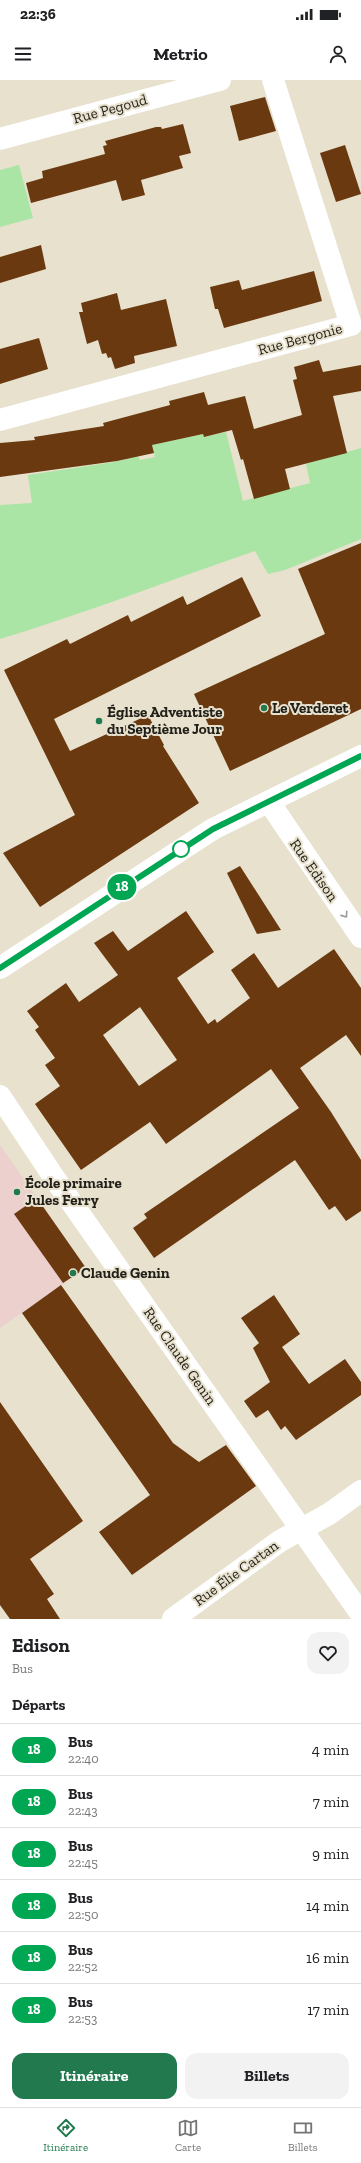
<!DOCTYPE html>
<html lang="fr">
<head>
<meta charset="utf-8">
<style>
  :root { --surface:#fff; --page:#f2f2f2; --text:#202124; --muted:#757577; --line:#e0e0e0; --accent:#21794d }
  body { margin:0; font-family:"Zilla Slab",serif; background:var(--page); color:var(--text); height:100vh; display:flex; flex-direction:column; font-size:15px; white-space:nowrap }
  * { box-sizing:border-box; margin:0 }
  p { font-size:13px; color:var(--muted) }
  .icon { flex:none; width:22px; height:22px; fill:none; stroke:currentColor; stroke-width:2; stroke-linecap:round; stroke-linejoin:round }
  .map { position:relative; height:1539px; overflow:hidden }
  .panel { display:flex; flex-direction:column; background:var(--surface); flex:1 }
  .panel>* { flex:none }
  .badge { padding:0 8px; border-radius:13px; font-size:14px; line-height:26px }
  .map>.badge { position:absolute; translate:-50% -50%; box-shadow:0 0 0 2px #fff }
  h2 { padding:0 12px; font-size:15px; line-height:36px }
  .round { display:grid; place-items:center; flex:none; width:42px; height:42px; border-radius:12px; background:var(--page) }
  .headline { display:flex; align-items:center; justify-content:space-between; height:68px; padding:0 12px }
  h1 { font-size:19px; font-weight:800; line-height:30px }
  .primary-button { display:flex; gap:8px; margin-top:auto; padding:8px 12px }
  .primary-button a { flex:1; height:46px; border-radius:12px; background:var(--accent); color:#fff; font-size:16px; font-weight:800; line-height:46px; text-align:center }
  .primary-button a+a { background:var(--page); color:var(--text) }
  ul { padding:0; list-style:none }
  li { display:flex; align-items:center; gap:12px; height:52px; padding:0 12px; border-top:1px solid var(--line) }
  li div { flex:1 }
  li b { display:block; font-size:15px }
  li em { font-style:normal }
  li .badge { min-width:44px; font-weight:700; text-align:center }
  .status { display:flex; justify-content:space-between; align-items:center; height:28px; padding:0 20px; background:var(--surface); direction:ltr }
  .status svg { height:11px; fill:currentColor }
  header { display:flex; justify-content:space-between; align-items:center; height:52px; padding:0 12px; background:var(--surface); font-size:18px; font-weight:800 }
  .tabs { display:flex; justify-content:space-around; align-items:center; height:56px; border-top:1px solid var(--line); background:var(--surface); font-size:11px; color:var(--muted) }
  .tabs a { display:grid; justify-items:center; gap:2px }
  .tabs .current { color:var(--accent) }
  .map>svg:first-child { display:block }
  .education { fill:#ebd0cd }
  .green { fill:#aae5a5 }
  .building { fill:#6a390f; fill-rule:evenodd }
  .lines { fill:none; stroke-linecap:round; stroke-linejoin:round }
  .minor { stroke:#fff; stroke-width:22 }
  .tertiary { stroke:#fff; stroke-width:22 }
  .oneway { stroke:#9b9a97 }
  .line-casing { stroke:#fff; stroke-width:9 }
  .line { stroke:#00a651; stroke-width:6 }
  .poi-dot { fill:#21794d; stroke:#e7e1ce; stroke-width:1.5 }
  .stop-dot { fill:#fff; stroke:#00a651; stroke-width:2 }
  .labels { text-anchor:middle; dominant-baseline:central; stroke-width:4; stroke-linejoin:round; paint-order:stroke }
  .street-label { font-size:15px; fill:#211f18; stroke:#e7e1ce }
  .poi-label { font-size:15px; font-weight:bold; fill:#211f18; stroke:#e7e1ce; text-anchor:start }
</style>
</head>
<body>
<div class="status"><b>22:36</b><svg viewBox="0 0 49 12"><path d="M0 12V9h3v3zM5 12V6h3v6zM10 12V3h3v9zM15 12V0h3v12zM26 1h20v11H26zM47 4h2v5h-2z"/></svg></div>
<header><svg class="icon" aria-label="menu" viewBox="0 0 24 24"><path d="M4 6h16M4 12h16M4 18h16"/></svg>Metrio<svg class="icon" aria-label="person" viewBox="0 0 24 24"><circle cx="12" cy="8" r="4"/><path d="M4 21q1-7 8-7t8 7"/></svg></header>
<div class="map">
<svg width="361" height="1539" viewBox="0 0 361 1539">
  <rect width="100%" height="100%" fill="#e7e1ce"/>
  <!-- education -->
  <polygon class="education" points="0,1065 86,1188 0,1248"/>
  <!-- green -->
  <g class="green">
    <polygon points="19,85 33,138 0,147 0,90"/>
    <path d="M226,352L243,421L310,403L306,384L361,368V459L285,490L268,494L255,471C170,500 86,533 0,559V425L32,423L28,395L114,382L138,376L140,380L155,377L152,365L203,354L204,357Z"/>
  </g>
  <!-- building -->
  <g class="building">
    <polygon points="265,17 276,51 239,61 230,26"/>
    <polygon points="183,44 191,73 179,76 183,88 141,100 145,115 122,121 116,100 31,123 26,103 43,98 42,91 105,74 103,66 107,65 105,61 156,47 161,47 162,49"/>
    <polygon points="345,65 361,114 336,122 320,73"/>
    <polygon points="41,165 46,189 0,203 0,177"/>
    <polygon points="314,191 322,221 224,248 218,229 215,229 210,207 239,200 242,210"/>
    <polygon points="117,213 121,230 166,219 177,266 134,276 135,283 115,289 111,277 108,278 106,273 102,274 98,260 87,264 79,232 83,232 81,223"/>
    <polygon points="39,258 48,289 0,304 0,269"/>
    <polygon points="319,280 323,292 361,285 361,311 333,316 347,373 285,389 290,409 254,419 243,379 241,380 232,350 204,357 203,354 152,365 154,373 117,381 0,397 0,363 35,360 34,357 104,346 103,343 170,325 169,321 204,312 208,325 245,316 254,349 302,335 293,300 297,299 294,287"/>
    <polygon points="361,463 361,629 230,691 194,614 325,554 298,489"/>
    <polygon points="242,497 261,536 54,639 70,671 148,635 164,665 163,666 199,723 40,827 3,773 75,735 4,590 67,559 70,564 128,535 131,542 183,516 187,525"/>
    <polygon points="240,786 281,850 257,854 227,793"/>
    <path d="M186,831L214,872L177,898L208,944L215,939L217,943L250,918L231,890L254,873L278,908L334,869L361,908V976L346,955L300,988L331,1032L361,1080V1131L346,1141L335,1126L329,1130L295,1080L154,1178L133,1148L147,1138L144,1134L299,1028L271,989L166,1064L150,1042L81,1090L35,1024L60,1006L45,985L55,978L35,950L39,947L27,931L66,903L79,922L118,895L94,863L113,851L128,871ZM140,927L177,980L139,1006L103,955Z"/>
    <polygon points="37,1118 86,1188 63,1203 14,1134"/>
    <polygon points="61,1205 173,1363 199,1382 226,1365 256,1406 132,1495 99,1452 150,1415 22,1233"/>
    <polygon points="274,1215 300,1254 282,1267 309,1304 345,1279 361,1302 361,1315 296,1360 285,1346 281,1350 268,1330 256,1338 244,1321 270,1302 253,1268 259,1263 241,1238"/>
    <polygon points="0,1322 83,1441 30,1479 54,1514 47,1519 60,1539 10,1539 0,1525"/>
  </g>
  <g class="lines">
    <!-- minor -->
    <g class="minor">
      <polyline points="0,59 220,0"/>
      <polyline points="0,340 351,245 273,0"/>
      <polyline points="269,722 361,857"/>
      <polyline points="0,1016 55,1099 361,1534"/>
      <polyline points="173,1539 280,1461 329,1434 361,1411"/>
    </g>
    <!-- tertiary -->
    <polyline class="tertiary" points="0,888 213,749 361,676"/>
  </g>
  <!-- one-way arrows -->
  <defs><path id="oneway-chevron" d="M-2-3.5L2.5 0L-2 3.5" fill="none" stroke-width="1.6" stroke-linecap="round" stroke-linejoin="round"/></defs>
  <use class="oneway" href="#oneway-chevron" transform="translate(345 835) rotate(55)"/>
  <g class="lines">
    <!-- line casing -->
    <g class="line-casing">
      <polyline id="line" points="0,888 213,749 361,676"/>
    </g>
    <!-- line -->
    <use href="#line" class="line"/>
  </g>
  <!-- markers -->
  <g class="poi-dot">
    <circle cx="264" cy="628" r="4"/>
    <circle cx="99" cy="641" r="4"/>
    <circle cx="17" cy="1112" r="4"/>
    <circle cx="73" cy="1193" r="4"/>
  </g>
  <circle class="stop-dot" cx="181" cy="769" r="8"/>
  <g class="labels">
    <!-- street labels -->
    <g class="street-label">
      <text transform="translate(110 29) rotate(-15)">Rue Pegoud</text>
      <text transform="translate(300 259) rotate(-15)">Rue Bergonie</text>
      <text transform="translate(314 790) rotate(55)">Rue Edison</text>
      <text transform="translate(180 1276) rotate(55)">Rue Claude Genin</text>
      <text transform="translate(236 1493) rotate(-36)">Rue Élie Cartan</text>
    </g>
    <!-- poi labels -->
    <g class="poi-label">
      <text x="272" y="628">Le Verderet</text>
      <text x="107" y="632">Église Adventiste<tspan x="107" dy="17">du Septième Jour</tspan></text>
      <text x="25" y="1103">École primaire<tspan x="25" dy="17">Jules Ferry</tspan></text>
      <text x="81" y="1193">Claude Genin</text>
    </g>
  </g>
</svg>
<b class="badge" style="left:122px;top:807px;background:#00a651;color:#fff">18</b>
</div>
<section class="panel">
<div class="headline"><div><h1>Edison</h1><p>Bus</p></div><a class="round"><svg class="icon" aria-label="heart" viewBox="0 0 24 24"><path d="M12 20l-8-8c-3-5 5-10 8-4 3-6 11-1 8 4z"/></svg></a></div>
<h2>Départs</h2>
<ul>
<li><span class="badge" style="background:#00a651;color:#fff">18</span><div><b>Bus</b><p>22:40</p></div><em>4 min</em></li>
<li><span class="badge" style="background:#00a651;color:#fff">18</span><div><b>Bus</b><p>22:43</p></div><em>7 min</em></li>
<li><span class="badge" style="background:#00a651;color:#fff">18</span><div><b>Bus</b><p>22:45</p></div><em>9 min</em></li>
<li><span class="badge" style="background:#00a651;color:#fff">18</span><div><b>Bus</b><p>22:50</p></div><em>14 min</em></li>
<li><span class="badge" style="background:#00a651;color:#fff">18</span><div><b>Bus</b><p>22:52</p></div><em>16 min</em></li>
<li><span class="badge" style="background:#00a651;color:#fff">18</span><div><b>Bus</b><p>22:53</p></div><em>17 min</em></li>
</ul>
<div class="primary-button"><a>Itinéraire</a><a>Billets</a></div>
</section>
<nav class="tabs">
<a class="current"><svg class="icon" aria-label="directions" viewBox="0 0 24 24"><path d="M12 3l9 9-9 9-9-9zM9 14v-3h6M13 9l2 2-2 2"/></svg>Itinéraire</a>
<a><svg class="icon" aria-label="map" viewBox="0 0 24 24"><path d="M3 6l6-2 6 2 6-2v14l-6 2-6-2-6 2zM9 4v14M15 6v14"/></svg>Carte</a>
<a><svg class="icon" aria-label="tickets" viewBox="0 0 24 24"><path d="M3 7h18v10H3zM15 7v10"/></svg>Billets</a>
</nav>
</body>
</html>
